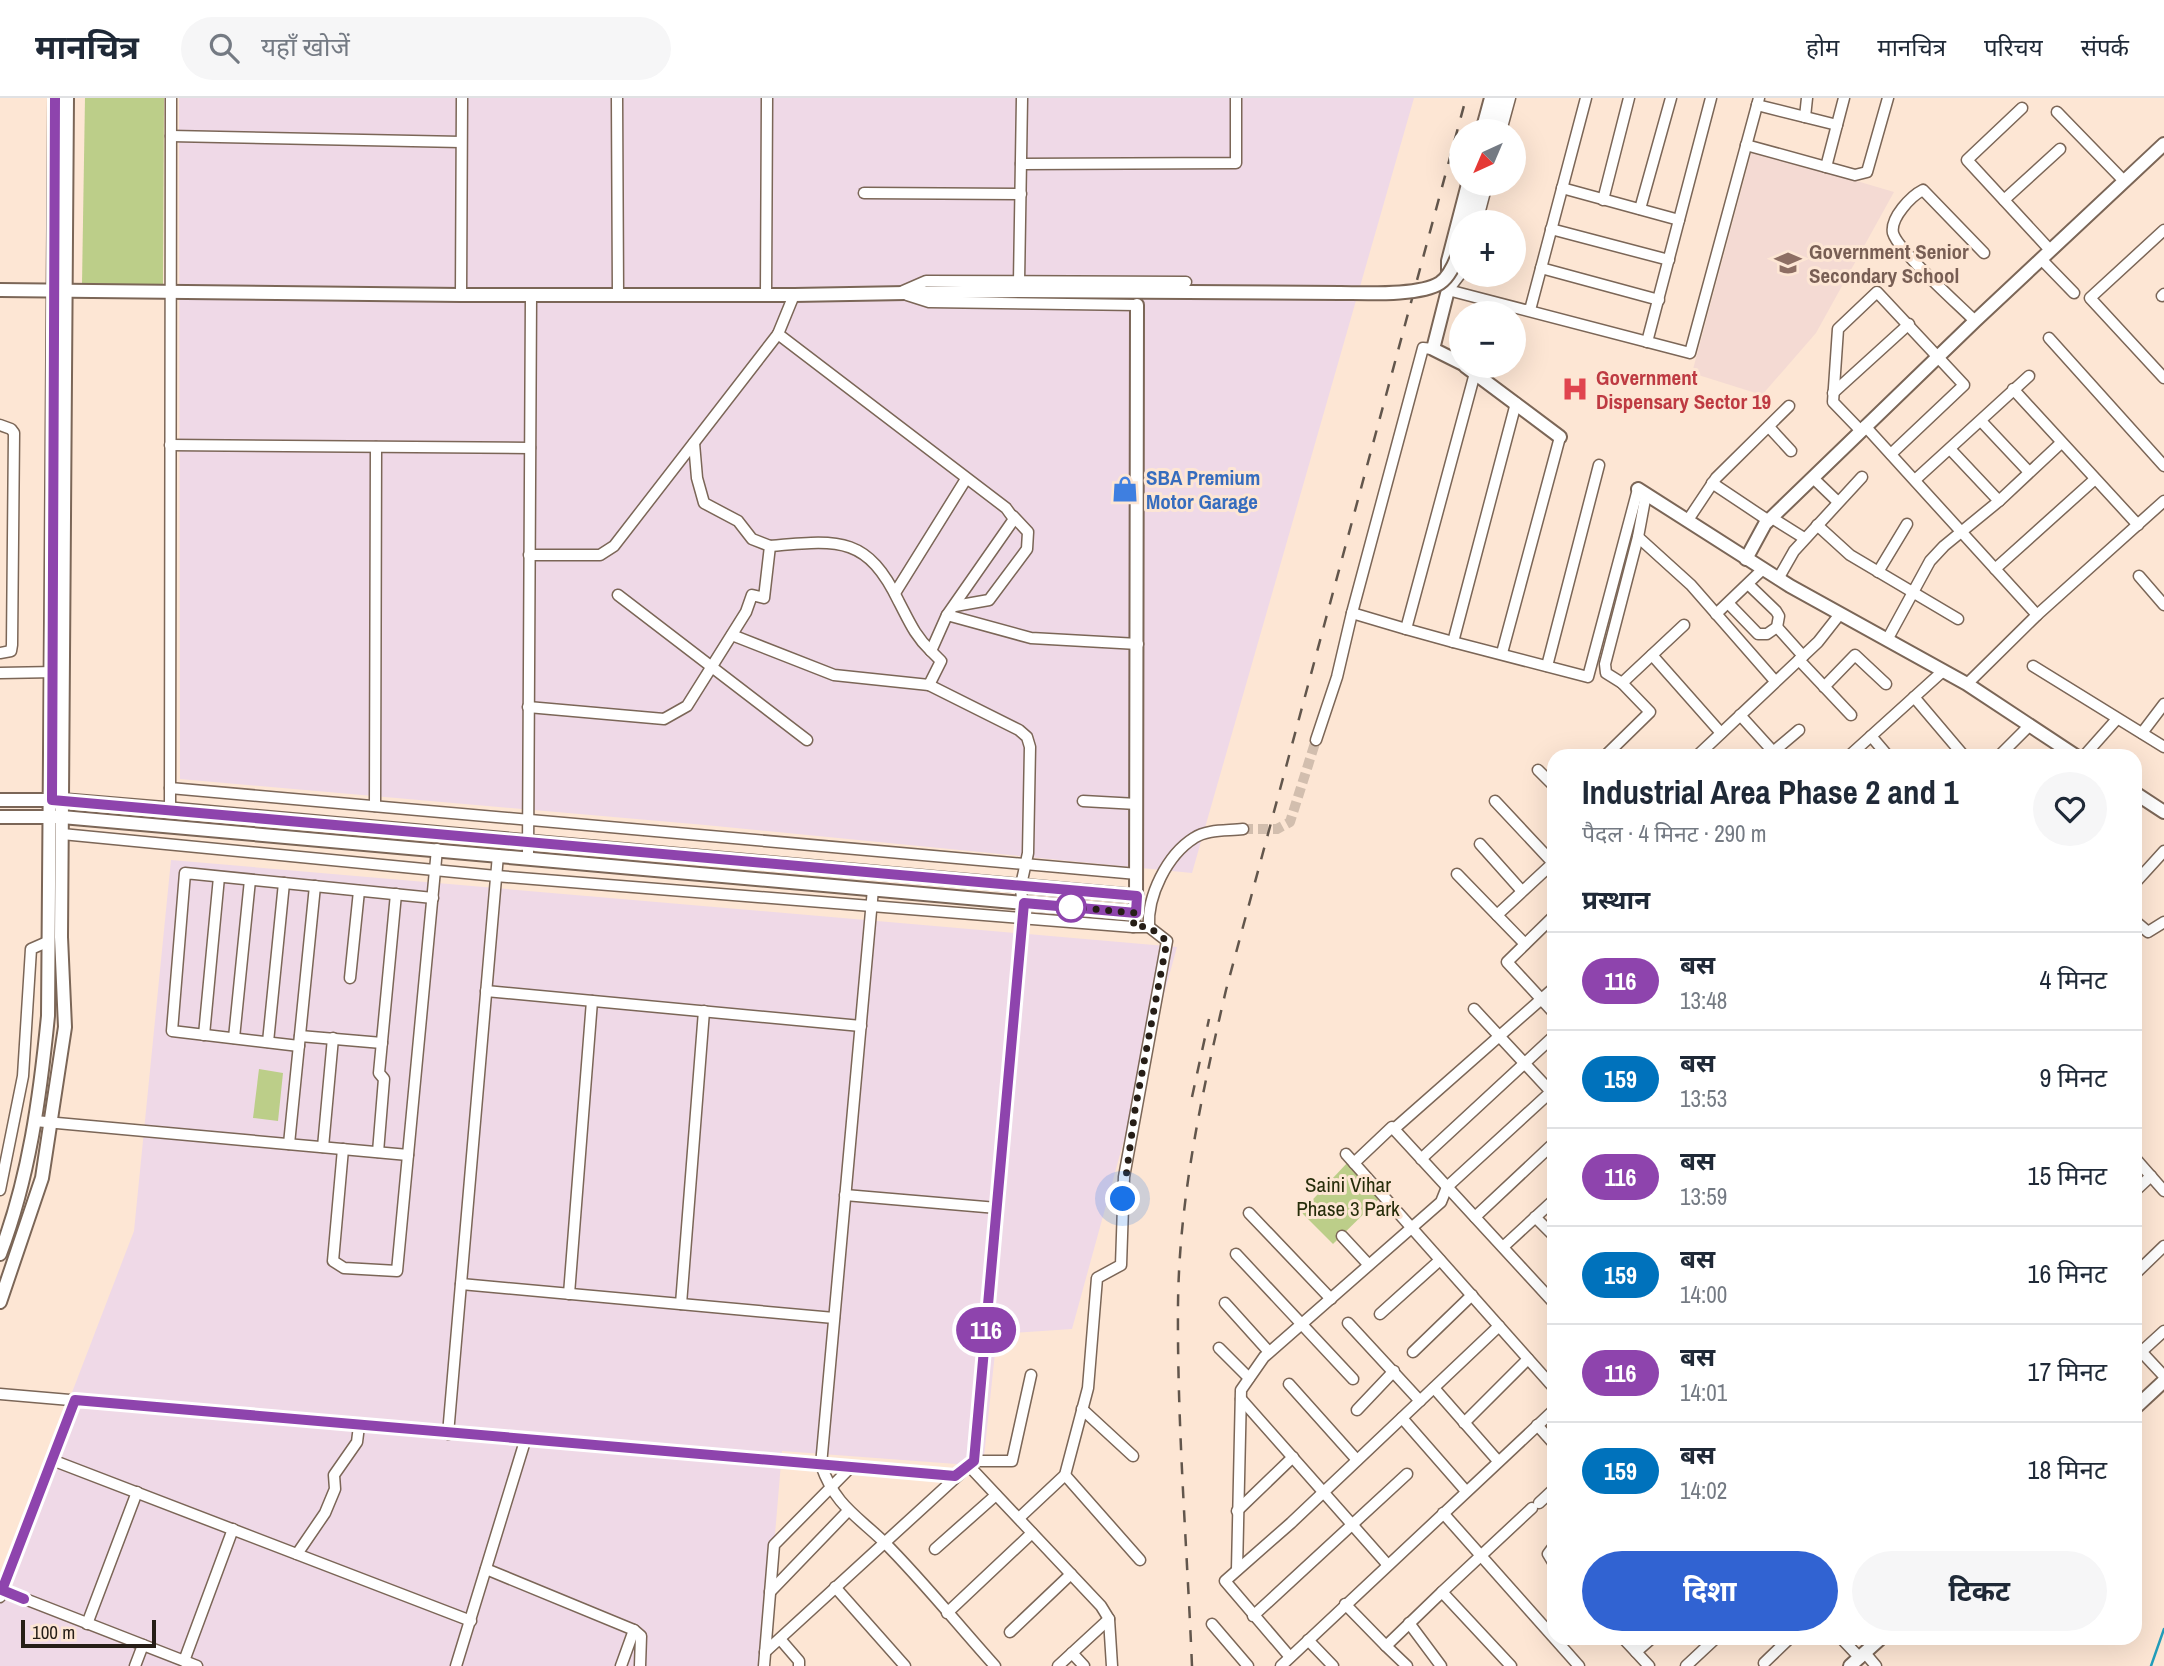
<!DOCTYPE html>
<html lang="hi">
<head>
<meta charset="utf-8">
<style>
  :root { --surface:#fff; --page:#f6f6f7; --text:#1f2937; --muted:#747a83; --line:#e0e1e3; --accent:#3163d2 }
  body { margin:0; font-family:"Archivo Narrow","Noto Sans Devanagari",sans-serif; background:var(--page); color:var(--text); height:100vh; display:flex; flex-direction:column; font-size:26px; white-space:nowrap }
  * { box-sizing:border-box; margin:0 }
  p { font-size:23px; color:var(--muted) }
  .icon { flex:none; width:38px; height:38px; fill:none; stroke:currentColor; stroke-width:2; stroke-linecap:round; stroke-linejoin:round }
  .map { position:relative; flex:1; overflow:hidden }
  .sheet { position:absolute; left:1547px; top:651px; width:595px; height:896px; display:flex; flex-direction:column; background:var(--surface); border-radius:21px; box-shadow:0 7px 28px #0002 }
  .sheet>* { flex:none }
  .badge { padding:0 14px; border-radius:23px; font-size:24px; line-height:46px }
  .needle { width:46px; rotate:224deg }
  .controls { position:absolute; left:1449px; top:21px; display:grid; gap:14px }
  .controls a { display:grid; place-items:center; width:77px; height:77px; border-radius:50%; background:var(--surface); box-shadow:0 7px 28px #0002; font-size:35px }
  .scale { position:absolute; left:21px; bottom:18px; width:135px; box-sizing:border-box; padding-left:7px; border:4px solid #261e17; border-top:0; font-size:19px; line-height:24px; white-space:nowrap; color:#261e17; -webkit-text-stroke:5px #fde6d4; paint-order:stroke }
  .you { position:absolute; width:35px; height:35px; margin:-18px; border:5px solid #fff; border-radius:50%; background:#1a73e8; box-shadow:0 0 0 10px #1a73e833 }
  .map>.badge { position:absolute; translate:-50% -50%; box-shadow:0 0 0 4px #fff }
  h2 { padding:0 35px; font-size:26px; line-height:63px }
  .round { display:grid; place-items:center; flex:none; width:74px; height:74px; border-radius:37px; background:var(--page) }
  .summary { display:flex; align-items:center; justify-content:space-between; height:119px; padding:0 35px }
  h1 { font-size:33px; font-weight:700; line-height:52px }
  .button { display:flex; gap:14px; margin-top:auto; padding:14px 35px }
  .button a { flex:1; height:80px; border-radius:42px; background:var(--accent); color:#fff; font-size:28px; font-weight:700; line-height:80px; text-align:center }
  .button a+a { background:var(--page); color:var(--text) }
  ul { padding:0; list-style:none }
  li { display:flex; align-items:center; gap:21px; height:98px; padding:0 35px; border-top:2px solid var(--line) }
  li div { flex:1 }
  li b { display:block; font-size:26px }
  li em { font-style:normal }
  li .badge { min-width:77px; font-weight:700; text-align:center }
  header { display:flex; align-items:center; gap:42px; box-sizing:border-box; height:98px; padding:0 35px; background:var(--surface); border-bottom:2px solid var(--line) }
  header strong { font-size:33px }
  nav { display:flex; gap:38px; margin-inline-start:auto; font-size:24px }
  .search { width:490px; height:63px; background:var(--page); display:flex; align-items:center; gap:18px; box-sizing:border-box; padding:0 24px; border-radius:38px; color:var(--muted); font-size:26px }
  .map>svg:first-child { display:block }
  .industrial { fill:#efd9e7 }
  .education { fill:#f4dad3 }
  .green { fill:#bcce89 }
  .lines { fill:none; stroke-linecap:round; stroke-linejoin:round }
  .stream { stroke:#239dba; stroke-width:2.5 }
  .minor-tunnel { stroke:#d2beae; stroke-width:10; stroke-dasharray:10 5; stroke-linecap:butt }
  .minor-casing { stroke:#7b6657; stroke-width:13 }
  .tertiary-casing { stroke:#7b6657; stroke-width:16 }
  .minor { stroke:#fff; stroke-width:10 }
  .tertiary { stroke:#fff; stroke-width:12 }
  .rail { stroke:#62564c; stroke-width:2.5; stroke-dasharray:12 12; stroke-linecap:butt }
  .tertiary-bridge-casing { stroke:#7b6657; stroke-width:16; stroke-linecap:butt }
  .tertiary-bridge { stroke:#fff; stroke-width:12 }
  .line-casing { stroke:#fff; stroke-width:16 }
  .line { stroke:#8e44ad; stroke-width:10 }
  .walk { stroke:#261e17; stroke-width:7; stroke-dasharray:0 12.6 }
  .stop-dot { fill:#fff; stroke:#8e44ad; stroke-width:3.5 }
  .labels { text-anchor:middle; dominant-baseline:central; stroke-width:6; stroke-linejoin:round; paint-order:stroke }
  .education-label { font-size:21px; font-weight:bold; fill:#785e54; stroke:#fde6d4; text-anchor:start }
  .health-label { font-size:21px; font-weight:bold; fill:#be3a42; stroke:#fde6d4; text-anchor:start }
  .shop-label { font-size:21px; font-weight:bold; fill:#366cbe; stroke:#fde6d4; text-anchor:start }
  .park-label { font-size:21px; fill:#262d0a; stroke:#fde6d4 }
</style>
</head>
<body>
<header>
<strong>मानचित्र</strong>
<div class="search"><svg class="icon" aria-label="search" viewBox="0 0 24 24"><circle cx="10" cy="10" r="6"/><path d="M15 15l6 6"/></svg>यहाँ खोजें</div>
<nav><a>होम</a><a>मानचित्र</a><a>परिचय</a><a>संपर्क</a></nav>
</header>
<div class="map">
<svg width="2164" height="1568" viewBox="0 0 2164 1568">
  <rect width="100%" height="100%" fill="#fde6d4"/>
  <!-- industrial -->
  <g class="industrial">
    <polygon points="179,0 1414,0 1192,775 705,727 180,681"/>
    <polygon points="171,762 1177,849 1072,1231 997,1236 983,1368 782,1353 764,1568 0,1568 0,1482 134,1133"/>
  </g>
  <!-- education -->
  <polygon class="education" points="1752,52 1894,94 1816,235 1762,297 1692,275"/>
  <!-- green -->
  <g class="green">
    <polygon points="85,0 164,0 163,188 82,186"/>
    <polygon points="259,971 283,975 278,1023 253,1020"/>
    <polygon points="1348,1064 1380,1100 1333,1146 1301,1114"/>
  </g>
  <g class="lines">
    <!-- stream -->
    <polyline class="stream" points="2151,1568 2164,1531"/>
    <!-- minor-tunnel -->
    <polyline class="minor-tunnel" points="1243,731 1277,731 1290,724 1316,642"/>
    <!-- minor casing -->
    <g class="minor-casing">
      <g id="minor">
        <polyline points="617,0 618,197"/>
        <polyline points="1757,7 1837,27"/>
        <polyline points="2022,10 1967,62 2050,152"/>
        <polyline points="2057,14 2124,83"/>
        <polyline points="1805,19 1807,0"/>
        <polyline points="1501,33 1510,0"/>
        <polyline points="171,38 461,44"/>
        <polyline points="1746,47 1855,77 1867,74 1888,0"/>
        <polyline points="1021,66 1236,65 1236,0"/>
        <polyline points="1826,69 1844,0"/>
        <polyline points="1562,90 1679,122"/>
        <polyline points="864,95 1021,96"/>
        <polyline points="1603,102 1629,0"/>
        <polyline points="2004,102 2060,51"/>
        <polyline points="1640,111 1671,0"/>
        <polyline points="1477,124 1487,86"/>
        <polyline points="1551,131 1669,162"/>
        <polyline points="2164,132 2090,200 2164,280"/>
        <polyline points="2041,161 2074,195"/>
        <polyline points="1541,170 1659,202"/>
        <polyline points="1461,175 1448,192 1690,255 1759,0"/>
        <polyline points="1019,184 1022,0"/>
        <polyline points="903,193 926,183 1186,184"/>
        <polyline points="461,197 462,0"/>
        <polyline points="766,197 767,0"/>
        <polyline points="907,197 929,204 1137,207"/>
        <polyline points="2162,198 2164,196"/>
        <polyline points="1530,212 1586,0"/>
        <path d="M1975,223C1958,206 1898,153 1893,135C1890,120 1911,98 1923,92L1984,155"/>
        <polyline points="778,236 794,197"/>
        <polyline points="2049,240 2164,368"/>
        <polyline points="1647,244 1711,0"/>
        <polyline points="2013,291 2138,427"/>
        <polyline points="1833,295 1909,226"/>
        <polyline points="1516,305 1453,544 1588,579 1638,391"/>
        <polyline points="1981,323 2029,374"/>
        <polyline points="0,327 11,331 14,335 12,547 11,553 0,555"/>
        <polyline points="1865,328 2037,517"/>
        <polyline points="1769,329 1791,353"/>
        <polyline points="1861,333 1833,304 1838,231 1877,194 1964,287 1891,356"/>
        <polyline points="170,347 530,350"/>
        <polyline points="1950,351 1999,403"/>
        <polyline points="1813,380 1838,404"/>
        <polyline points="1915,382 2029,278"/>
        <polyline points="1712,385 1769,423"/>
        <polyline points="1772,420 1804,440"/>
        <polyline points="1688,422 1716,380 1789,308"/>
        <polyline points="1817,427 1850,457 1958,521"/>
        <polyline points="1638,439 1691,487 1775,583"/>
        <path d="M770,448C838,442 867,437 899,504C909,523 915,538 931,553"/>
        <polyline points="529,457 600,457 614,448 778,236 1006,410 1014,421 947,517 931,553 941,563 929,587 1019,632 1027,639 1030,649 1028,755 1021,787 1023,820 974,1363 765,1554"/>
        <polyline points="1995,471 2094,382"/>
        <polyline points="1878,474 1907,426"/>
        <polyline points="2139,478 2164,507"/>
        <polyline points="1778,481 1794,453 1862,379"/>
        <polyline points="895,495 966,381"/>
        <polyline points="618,497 807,642"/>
        <polyline points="1729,506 1758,536 1767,536 1777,529 1779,518 1776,513 1749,487"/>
        <polyline points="955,508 989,502 1027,451 1028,434 1013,418"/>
        <polyline points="1716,516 1763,471"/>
        <polyline points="947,517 1031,540 1138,546"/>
        <polyline points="1777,529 1803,558"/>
        <polyline points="1406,531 1352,515 1423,250 1433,251"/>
        <polyline points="732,537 834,577 929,587"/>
        <polyline points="1887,542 1930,463 1944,448 1999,403 2061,345"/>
        <polyline points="1453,544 1406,531 1475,275"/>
        <polyline points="1502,555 1560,339"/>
        <polyline points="1652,557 1721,635"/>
        <polyline points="1799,562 1851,617"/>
        <polyline points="1547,568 1599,367"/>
        <polyline points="2033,568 2164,649"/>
        <polyline points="0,575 56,574"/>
        <polyline points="1622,585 1684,527"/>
        <polyline points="1967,586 2037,517 2164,403"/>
        <polyline points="1824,589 1855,557 1886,586"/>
        <polyline points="1914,599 1964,658"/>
        <polyline points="528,609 664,621 687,608 746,514 752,497 764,500 770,448 752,441 738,423 704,405 697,380 694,345"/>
        <polyline points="1740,617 1777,658"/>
        <polyline points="2142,635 2164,606"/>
        <polyline points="1871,638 1888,658"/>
        <polyline points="1316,642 1337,579 1352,515"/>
        <polyline points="1773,654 1799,632"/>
        <polyline points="1605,658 1650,614 1622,585 1606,575 1605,566 1638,439 1646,396"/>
        <polyline points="1697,658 1818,544 1840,516"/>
        <polyline points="1849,658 1943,573"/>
        <polyline points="1999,658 2030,627"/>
        <polyline points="2084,658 2116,622"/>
        <polyline points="1538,672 1554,688"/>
        <polyline points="170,690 1137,776"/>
        <polyline points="1083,703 1137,706"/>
        <polyline points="1495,703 1554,766"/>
        <polyline points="375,708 376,349"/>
        <polyline points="170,711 171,0"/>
        <polyline points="62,736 496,778 1133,829 1136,815"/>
        <polyline points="1480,746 1521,792"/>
        <polyline points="528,759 531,197"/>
        <polyline points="1457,776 1525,846"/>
        <polyline points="2135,785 2164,753"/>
        <path d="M873,791L821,1367C835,1407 856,1417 884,1444C923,1483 958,1527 995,1568"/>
        <polyline points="1497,817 1553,765"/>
        <polyline points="1554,818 1507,864 1554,915"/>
        <polyline points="2135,823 2148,834 2164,824"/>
        <path d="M1149,829C1147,798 1167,757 1194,740C1207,731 1228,733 1243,731"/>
        <polyline points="350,880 359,793"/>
        <polyline points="486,893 861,928"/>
        <polyline points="1474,911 1554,997"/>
        <polyline points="204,937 219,779"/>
        <polyline points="300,938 382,945"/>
        <polyline points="234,940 250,782"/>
        <polyline points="268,944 284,785"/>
        <polyline points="299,948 172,933 185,775 433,800"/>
        <polyline points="35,1023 408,1057"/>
        <polyline points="1394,1031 1554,890"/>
        <polyline points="289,1046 315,788"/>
        <polyline points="323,1049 333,940"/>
        <polyline points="343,1051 333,1163 344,1170 397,1173 437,751"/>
        <polyline points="378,1054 384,981 379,975 396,796"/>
        <polyline points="1346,1056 1554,1290"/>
        <polyline points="2135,1060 2164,1093"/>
        <polyline points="1421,1061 1554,938"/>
        <polyline points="1354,1065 1392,1029 1554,1205"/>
        <polyline points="0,1092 23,978 31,851 47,844"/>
        <polyline points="2135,1093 2151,1078"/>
        <polyline points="845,1097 997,1110"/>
        <polyline points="1249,1115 1331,1201"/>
        <polyline points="1475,1119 1554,1045"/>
        <polyline points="1535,1119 1554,1138"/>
        <polyline points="1342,1138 1368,1166"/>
        <polyline points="1503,1149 1554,1102"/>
        <polyline points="1236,1156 1353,1281"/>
        <polyline points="2135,1176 2164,1148"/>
        <polyline points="461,1186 834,1220"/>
        <polyline points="569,1196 592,903"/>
        <polyline points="1225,1205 1269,1254"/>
        <polyline points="681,1206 704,913"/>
        <polyline points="1380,1216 1440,1162"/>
        <polyline points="1348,1225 1420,1303"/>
        <polyline points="2135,1247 2164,1278"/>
        <polyline points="1219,1250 1249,1280"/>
        <polyline points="1413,1254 1472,1197"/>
        <polyline points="2141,1254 2164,1233"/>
        <polyline points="1289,1286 1357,1362"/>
        <polyline points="1434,1290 1498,1363"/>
        <polyline points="0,1296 955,1378"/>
        <polyline points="1241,1301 1387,1466"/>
        <polyline points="1082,1311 1133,1358"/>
        <polyline points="1357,1312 1394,1273"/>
        <polyline points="1402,1320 1465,1392"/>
        <polyline points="1464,1325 1528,1261"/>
        <polyline points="1537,1327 1554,1346"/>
        <polyline points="448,1336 498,757"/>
        <polyline points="52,1362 471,1523"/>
        <polyline points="974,1363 1012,1363 1031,1277"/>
        <polyline points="969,1368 1101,1508 1109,1521 1112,1568"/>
        <polyline points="1065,1377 1140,1462"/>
        <polyline points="1539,1405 1554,1391"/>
        <polyline points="1237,1413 1293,1359"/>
        <polyline points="1443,1415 1579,1568"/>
        <polyline points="1019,1420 1065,1377 1088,1290 1097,1180 1121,1167 1124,1079 1167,843 1149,829 1133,829"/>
        <polyline points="1554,1448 1548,1456 1554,1466"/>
        <polyline points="935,1451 996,1397"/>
        <polyline points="297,1456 325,1415 335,1391 334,1377 357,1344 359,1328"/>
        <polyline points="486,1471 634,1532 641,1538 640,1568"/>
        <polyline points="1237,1472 1241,1292 1264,1259 1441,1104 1447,1089 1554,991"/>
        <polyline points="835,1489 905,1568"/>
        <polyline points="2,1492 197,1568"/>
        <polyline points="770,1494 847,1414"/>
        <polyline points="1442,1494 1532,1410"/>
        <polyline points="0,1499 75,1302"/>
        <polyline points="1345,1506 1386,1548 1442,1494 1511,1568"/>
        <polyline points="947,1515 1032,1435"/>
        <polyline points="1253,1518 1407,1376"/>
        <polyline points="1409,1525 1441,1568"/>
        <polyline points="87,1526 137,1394"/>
        <polyline points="1212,1526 1248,1568"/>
        <polyline points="1010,1534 1071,1476"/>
        <polyline points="1623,1540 1649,1568"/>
        <polyline points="1841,1540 1860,1560"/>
        <polyline points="780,1541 799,1563 799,1568"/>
        <polyline points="1308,1542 1333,1568"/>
        <polyline points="1386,1548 1407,1568"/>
        <polyline points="1636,1554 1652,1540"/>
        <polyline points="1072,1555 1084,1568"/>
        <polyline points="1865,1555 1876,1568"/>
        <polyline points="1290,1559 1225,1483 1291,1425 1499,1228"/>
        <polyline points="184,1563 233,1431"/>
        <polyline points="1764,1565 1790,1540"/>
        <polyline points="135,1568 143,1547"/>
        <polyline points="456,1568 525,1343"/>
        <polyline points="621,1568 634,1532"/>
        <polyline points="764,1568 774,1447 850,1370"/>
        <polyline points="1058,1568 1109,1521"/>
        <polyline points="1281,1568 1554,1312"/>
        <polyline points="1686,1568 1716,1540"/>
      </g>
    </g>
    <!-- tertiary casing -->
    <g class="tertiary-casing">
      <g id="tertiary">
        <polyline points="1482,33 1491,0"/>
        <polyline points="1492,33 1501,0"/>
        <polyline points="1467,124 1478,86"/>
        <polyline points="1458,157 1461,146"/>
        <polyline points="0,192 461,197 794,197 1019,193 1340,195"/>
        <polyline points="1461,265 1433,251 1448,192 1448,163 1468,86"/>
        <polyline points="1465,268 1560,339"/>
        <polyline points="1638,391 1790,488 1967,586 2076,658"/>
        <polyline points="1746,461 1765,426 1975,223 2164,46"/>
        <polyline points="2135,695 2164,714"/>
        <polyline points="0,702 62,702 170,711 1137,798"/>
        <polyline points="0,719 62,719 1136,815 1137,207"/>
        <path d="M0,1156C29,1080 40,999 48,918L55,0"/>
        <polyline points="0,1204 42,1080 65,929 61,839 67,0"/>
        <polyline points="2135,1310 2164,1283"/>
        <polyline points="1850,1568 1881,1540"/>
      </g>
    </g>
    <!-- minor -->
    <use href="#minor" class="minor"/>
    <!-- tertiary -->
    <use href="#tertiary" class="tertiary"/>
    <!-- rail -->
    <g class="rail">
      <polyline points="1192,999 1209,921"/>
      <path d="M1192,1568C1187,1448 1177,1327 1178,1207C1179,1100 1202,995 1226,892L1466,0"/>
    </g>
    <!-- tertiary-bridge casing -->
    <g class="tertiary-bridge-casing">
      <path id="tertiary-bridge" d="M1340,195C1364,195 1420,198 1440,185C1449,179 1454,167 1458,157"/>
    </g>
    <!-- tertiary-bridge -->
    <use href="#tertiary-bridge" class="tertiary-bridge"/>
  </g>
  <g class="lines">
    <!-- line casing -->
    <g class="line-casing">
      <polyline id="line" points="24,1501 2,1492 75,1302 955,1378 974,1363 1024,805 1136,815 1137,798 52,702 55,0"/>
    </g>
    <!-- line -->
    <use href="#line" class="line"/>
    <!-- walk -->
    <polyline class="walk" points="1071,809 1136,815 1133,828 1149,829 1167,843 1135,1012 1123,1101"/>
  </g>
  <!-- icons -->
  <defs>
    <g id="school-bare" transform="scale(2.1)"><path d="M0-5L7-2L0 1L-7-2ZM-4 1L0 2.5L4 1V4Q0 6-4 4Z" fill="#8d6e63" stroke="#fde6d4" stroke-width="2.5" paint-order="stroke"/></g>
    <g id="hospital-bare" transform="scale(2.1)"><path d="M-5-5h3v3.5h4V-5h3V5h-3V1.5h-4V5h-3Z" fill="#e0444e" stroke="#fde6d4" stroke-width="2.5" paint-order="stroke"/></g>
    <g id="shop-bare" transform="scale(2.1)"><path d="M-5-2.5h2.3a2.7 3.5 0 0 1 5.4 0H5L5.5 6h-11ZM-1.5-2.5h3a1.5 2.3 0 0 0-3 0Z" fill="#3f7fe0" stroke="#fde6d4" stroke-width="2.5" paint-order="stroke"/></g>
  </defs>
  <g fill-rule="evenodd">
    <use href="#school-bare" x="1788" y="165"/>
    <use href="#hospital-bare" x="1575" y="291"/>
    <use href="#shop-bare" x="1125" y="391"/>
  </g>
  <!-- markers -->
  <circle class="stop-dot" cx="1071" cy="809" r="14"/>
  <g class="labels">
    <!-- education labels -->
    <g class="education-label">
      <text x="1809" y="153">Government Senior<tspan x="1809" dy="24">Secondary School</tspan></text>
    </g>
    <!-- health labels -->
    <g class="health-label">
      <text x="1596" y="279">Government<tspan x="1596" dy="24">Dispensary Sector 19</tspan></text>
    </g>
    <!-- shop labels -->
    <g class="shop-label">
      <text x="1146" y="379">SBA Premium<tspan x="1146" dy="24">Motor Garage</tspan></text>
    </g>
    <!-- park labels -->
    <g class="park-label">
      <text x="1348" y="1086">Saini Vihar<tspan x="1348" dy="24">Phase 3 Park</tspan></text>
    </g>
  </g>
</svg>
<div class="controls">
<a><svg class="needle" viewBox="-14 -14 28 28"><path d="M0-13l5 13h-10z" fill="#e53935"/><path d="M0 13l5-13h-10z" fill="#747a83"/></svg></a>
<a>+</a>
<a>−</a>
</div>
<div class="scale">100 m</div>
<div class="you" style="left:1123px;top:1101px"></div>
<b class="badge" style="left:986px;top:1232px;background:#8e44ad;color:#fff">116</b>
<section class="sheet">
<div class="summary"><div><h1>Industrial Area Phase 2 and 1</h1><p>पैदल · 4 मिनट · 290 m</p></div><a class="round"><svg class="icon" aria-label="heart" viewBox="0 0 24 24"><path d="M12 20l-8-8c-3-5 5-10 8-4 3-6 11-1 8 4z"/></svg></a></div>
<h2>प्रस्थान</h2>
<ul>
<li><span class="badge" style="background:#8e44ad;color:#fff">116</span><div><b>बस</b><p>13:48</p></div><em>4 मिनट</em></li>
<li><span class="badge" style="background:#0072bc;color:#fff">159</span><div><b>बस</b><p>13:53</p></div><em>9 मिनट</em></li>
<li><span class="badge" style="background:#8e44ad;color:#fff">116</span><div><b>बस</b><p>13:59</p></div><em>15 मिनट</em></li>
<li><span class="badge" style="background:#0072bc;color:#fff">159</span><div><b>बस</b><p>14:00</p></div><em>16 मिनट</em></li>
<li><span class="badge" style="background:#8e44ad;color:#fff">116</span><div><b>बस</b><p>14:01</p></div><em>17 मिनट</em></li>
<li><span class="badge" style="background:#0072bc;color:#fff">159</span><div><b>बस</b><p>14:02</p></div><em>18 मिनट</em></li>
</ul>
<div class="button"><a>दिशा</a><a>टिकट</a></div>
</section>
</div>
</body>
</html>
